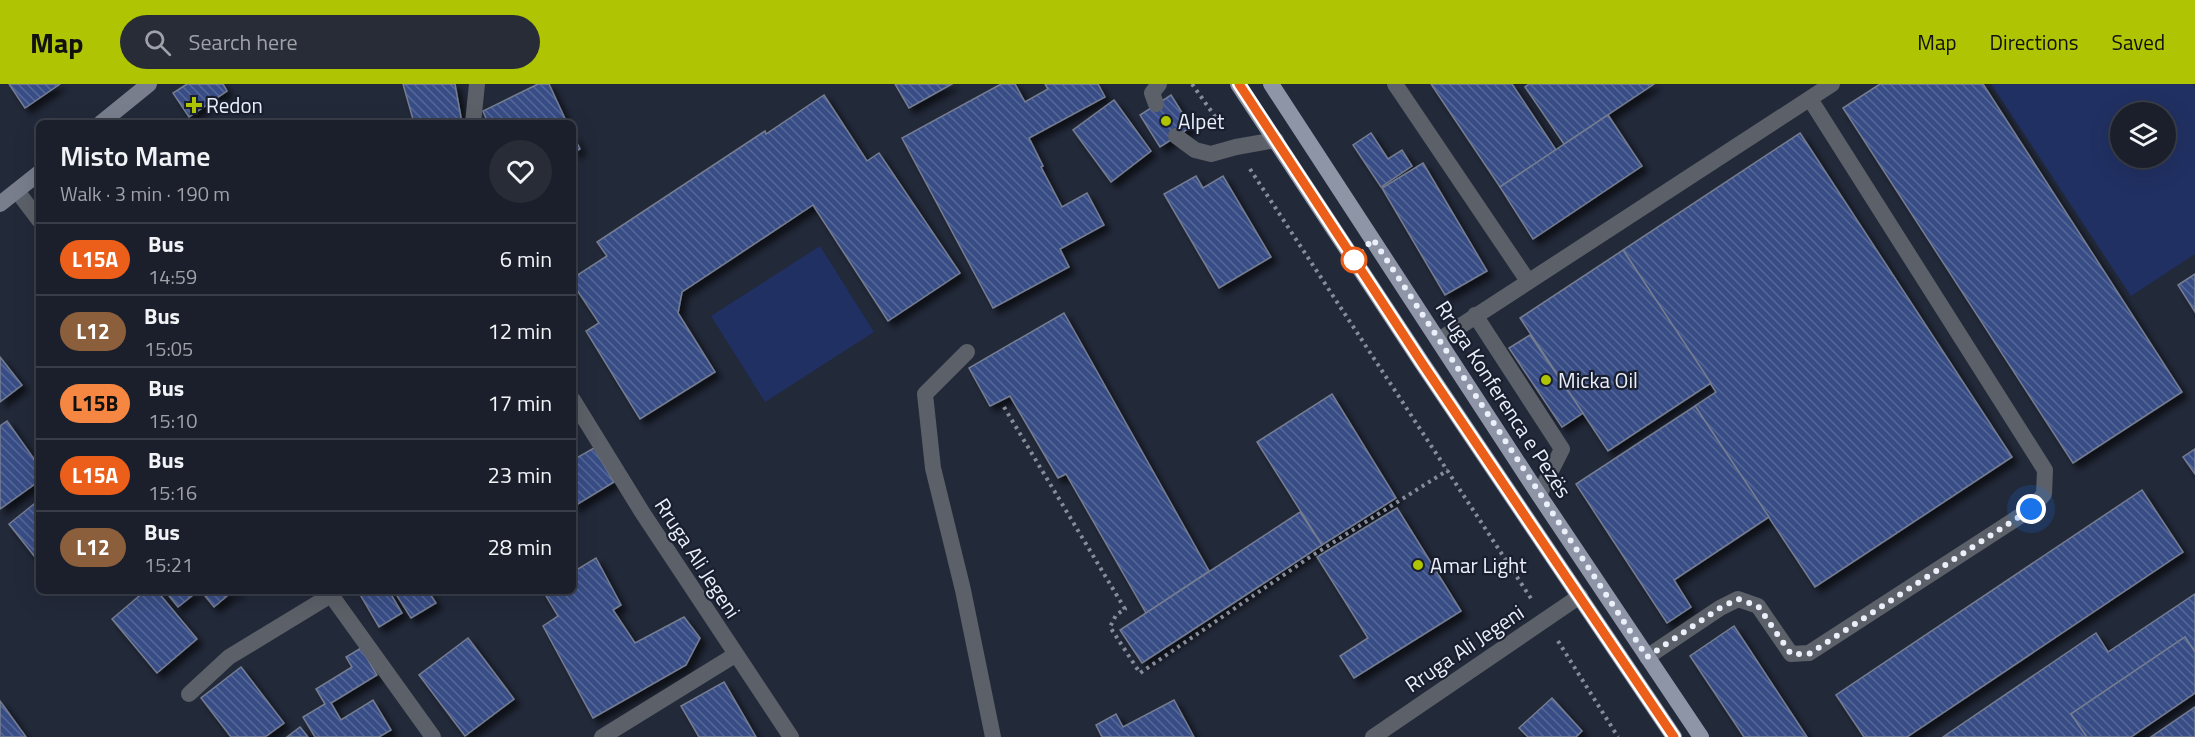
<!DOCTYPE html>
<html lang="en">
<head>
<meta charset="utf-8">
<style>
  :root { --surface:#1a1f2b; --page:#272c37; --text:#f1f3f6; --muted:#9fa2a9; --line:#383d47; --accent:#afc504 }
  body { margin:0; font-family:"Titillium Web",sans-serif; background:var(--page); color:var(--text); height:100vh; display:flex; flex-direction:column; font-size:22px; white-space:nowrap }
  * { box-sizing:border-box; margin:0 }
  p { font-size:20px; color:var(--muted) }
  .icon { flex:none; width:33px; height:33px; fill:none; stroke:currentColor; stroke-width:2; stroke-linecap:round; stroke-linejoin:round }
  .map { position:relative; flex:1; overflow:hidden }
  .side { position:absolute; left:36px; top:36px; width:540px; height:474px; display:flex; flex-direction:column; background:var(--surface); border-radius:9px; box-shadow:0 6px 24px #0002,0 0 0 2px var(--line) }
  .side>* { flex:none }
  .badge { padding:0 12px; border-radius:20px; font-size:21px; line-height:39px }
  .tools { position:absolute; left:2110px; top:18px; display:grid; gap:12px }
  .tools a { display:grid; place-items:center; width:66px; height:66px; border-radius:50%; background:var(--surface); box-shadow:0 6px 24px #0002,0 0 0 2px var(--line); font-size:30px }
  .you { position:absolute; width:30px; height:30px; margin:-15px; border:4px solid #fff; border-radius:50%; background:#1a73e8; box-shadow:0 0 0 9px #1a73e833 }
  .map>.badge { position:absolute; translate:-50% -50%; box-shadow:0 0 0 3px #fff }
  .round { display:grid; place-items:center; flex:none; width:63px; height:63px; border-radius:32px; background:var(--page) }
  .overview { display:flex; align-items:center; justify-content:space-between; height:102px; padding:0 24px }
  h1 { font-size:28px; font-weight:600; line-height:45px }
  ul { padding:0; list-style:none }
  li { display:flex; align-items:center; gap:18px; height:72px; padding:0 24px; border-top:2px solid var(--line) }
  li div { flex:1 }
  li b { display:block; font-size:22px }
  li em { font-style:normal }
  li .badge { min-width:66px; font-weight:700; text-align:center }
  header { display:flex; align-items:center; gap:36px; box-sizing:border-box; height:84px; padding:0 30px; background:var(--accent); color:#111 }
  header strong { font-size:28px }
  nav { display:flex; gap:33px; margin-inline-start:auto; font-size:21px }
  .search { width:420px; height:54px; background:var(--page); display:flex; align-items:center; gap:15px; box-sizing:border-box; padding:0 21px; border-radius:33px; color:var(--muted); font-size:22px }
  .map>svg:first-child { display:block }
  .grass { fill:#203062; fill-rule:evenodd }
  .building { fill:url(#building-back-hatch); stroke:#757d91; stroke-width:1.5; filter:url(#shadow) }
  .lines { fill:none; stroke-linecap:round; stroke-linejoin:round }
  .path { stroke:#868c9a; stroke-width:4; stroke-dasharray:3 4.5; stroke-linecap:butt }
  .service { stroke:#5c6068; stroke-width:16 }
  .minor { stroke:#5c6068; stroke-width:16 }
  .secondary { stroke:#787e8c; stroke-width:16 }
  .primary { stroke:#8e95a7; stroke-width:16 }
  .line-casing { stroke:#fff; stroke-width:14 }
  .line { stroke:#eb5f1a; stroke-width:9 }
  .walk { stroke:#eaeffa; stroke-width:6; stroke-dasharray:0 10.8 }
  .poi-dot { fill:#afc504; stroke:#191f2f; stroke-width:2 }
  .stop-dot { fill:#fff; stroke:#eb5f1a; stroke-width:3 }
  .labels { text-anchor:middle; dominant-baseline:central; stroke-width:4.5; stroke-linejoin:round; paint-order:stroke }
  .poi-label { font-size:21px; fill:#eaeffa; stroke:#191f2f; text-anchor:start }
  .street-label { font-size:21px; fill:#eaeffa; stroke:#191f2f }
</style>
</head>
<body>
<header>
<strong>Map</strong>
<div class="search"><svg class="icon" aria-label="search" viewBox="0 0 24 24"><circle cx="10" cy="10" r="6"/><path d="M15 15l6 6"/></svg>Search here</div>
<nav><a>Map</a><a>Directions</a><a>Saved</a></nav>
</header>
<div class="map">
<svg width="2195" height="653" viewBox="0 0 2195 653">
  <defs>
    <pattern id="building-back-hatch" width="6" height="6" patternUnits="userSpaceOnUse" patternTransform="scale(1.5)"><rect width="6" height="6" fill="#394d86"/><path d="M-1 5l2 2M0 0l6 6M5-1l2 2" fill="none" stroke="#566798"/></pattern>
    <filter id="shadow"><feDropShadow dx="5.5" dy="5.5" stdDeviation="3" flood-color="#0009"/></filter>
  </defs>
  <rect width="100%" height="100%" fill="#222939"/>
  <!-- grass -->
  <g class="grass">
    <path d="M1991,0H2193L2195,4V170L2131,212ZM2121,28H2166V74H2121Z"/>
    <polygon points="820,162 874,248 765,318 711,232"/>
  </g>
  <!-- building -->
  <g class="building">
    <polygon points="9,0 60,0 25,24"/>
    <polygon points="187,0 223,0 227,7 189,33 173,9"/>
    <polygon points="403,0 455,0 462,39 414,39"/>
    <polygon points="538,0 549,0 567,39 488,39 483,27"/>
    <polygon points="895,0 952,0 909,24"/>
    <polygon points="1001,0 1015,0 1025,18 1048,5 1045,0 1098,0 1105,13 1029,54 1043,82 1041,83 1062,123 1087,109 1104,141 1060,165 1069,183 993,224 902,54"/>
    <polygon points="1431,0 1512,0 1556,66 1500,103"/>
    <polygon points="1529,0 1654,0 1564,60 1525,3"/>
    <polygon points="1880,0 1983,0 2182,308 2073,379 1843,24"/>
    <polygon points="824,11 867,77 879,69 960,189 888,237 813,121 682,208 678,229 715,288 640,335 586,247 599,239 573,200 573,194 607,172 597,158 765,47 766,50"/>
    <polygon points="1171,11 1191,43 1160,63 1140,31"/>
    <polygon points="1114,16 1151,67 1111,98 1073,46"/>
    <polygon points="1608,31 1642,82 1533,155 1500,103"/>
    <polygon points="1371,49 1388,75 1402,66 1412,82 1381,103 1353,61"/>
    <polygon points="1800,49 2012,373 1815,503 1695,322 1716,308 1623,166"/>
    <polygon points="573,51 580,65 573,69"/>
    <polygon points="1423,79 1487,187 1445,211 1382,104"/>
    <polygon points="1196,92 1203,104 1223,92 1271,173 1219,204 1164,110"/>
    <polygon points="1623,166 1711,299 1608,367 1520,234"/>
    <polygon points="2195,190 2195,228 2178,201"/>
    <polygon points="1064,229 1209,487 1146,529 1066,390 1058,394 1010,312 990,322 969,284"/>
    <polygon points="1530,251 1583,329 1562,343 1509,264"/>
    <polygon points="0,273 22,301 0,318"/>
    <polygon points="1332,310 1396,414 1322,461 1257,358"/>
    <polygon points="1695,322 1769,433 1674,496 1691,523 1667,539 1576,400"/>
    <polygon points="7,337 39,382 39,397 0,425 0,342"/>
    <polygon points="594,364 614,398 573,423 573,376"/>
    <polygon points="2195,365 2195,390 2183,373"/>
    <polygon points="2142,406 2183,468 1907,653 1864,653 1836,611"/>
    <polygon points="39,416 39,478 9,440"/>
    <polygon points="1397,424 1461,527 1354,594 1340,572 1368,554 1317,473"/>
    <polygon points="1300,428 1322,461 1142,579 1120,546"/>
    <polygon points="596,474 621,521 613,526 635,559 684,533 700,554 686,581 593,634 543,542 558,532 543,507 573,507 573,488"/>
    <polygon points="145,507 157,507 197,555 157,589 112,535"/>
    <polygon points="165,507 198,507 178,523"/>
    <polygon points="201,507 238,507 235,510 233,507 214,523"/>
    <polygon points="358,507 389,507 402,529 379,543"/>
    <polygon points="394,507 428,507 436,519 411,534"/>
    <polygon points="2195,510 2195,568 2185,553 2071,630 2087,653 1943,653 2096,549 2108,568"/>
    <polygon points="1734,542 1807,653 1744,653 1690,572"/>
    <polygon points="2185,553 2195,568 2195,609 2131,653 2087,653 2071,630"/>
    <polygon points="468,554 514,615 465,652 419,591"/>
    <polygon points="361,564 377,591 331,619 341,636 373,616 391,646 379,653 315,653 303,633 325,620 316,605 352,583 346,573"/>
    <polygon points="241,583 284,639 265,653 231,653 201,614"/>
    <polygon points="724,598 756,653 699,653 681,622"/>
    <polygon points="1552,614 1582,647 1576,653 1528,653 1519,644"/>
    <polygon points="1174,616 1194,653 1102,653 1096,641 1116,630 1123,643"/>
    <polygon points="0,617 26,653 0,653"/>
    <polygon points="2195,623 2195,653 2151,653"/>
    <polygon points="300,643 308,653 287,653"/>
  </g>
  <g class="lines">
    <!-- path -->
    <g class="path">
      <polyline points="1192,0 1221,41"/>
      <polyline points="1250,85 1532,516"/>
      <polyline points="1004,323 1125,525 1116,531 1110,543 1140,589 1307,475 1448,386"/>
      <polyline points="1558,557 1618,653"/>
    </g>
    <!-- service -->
    <g class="service">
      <polyline points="1395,0 1528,197"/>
      <polyline points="1156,20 1152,9 1159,0"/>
      <polyline points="1176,52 1195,66 1211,70 1236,63 1276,56"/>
      <polyline points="17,107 39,136"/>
      <polyline points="1475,231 1562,365 1539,411"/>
      <polyline points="967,268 925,310 933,384 963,506 993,653"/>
      <polyline points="1647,573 1720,524 1738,515 1758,522 1791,570 1809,569 2031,425 2044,410 2045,386 1810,15"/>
    </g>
    <!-- minor -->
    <g class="minor">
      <polyline points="473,39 477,0"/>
      <polyline points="1439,256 1832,0"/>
      <polyline points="573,316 642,428 791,653"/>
      <polyline points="189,610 229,573 331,511 433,653"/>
      <polyline points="602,653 735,571"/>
      <polyline points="1373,653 1580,512"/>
    </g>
    <!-- secondary -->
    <g class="secondary">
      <polyline points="101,39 149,0"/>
      <polyline points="0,120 39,89"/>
    </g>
    <!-- primary -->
    <g class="primary">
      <polyline points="1238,0 1422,279 1674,653"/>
      <polyline points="1271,0 1539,411 1701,653"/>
    </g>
  </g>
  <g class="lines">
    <!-- line casing -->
    <g class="line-casing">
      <polyline id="line" points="1239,0 1422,279 1674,653"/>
    </g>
    <!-- line -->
    <use href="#line" class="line"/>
    <!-- walk -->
    <polyline class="walk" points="1354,176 1373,155 1647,573 1720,524 1738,515 1758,522 1791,570 1809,570 2031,425"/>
  </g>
  <!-- markers -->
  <g class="poi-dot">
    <path d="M191 12h6v6h6v6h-6v6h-6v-6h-6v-6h6z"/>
    <circle cx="1166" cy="37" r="6"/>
    <circle cx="1546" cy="296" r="6"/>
    <circle cx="1418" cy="481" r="6"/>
  </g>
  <circle class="stop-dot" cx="1354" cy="176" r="12"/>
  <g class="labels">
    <!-- poi labels -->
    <g class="poi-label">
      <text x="206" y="21">Redon</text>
      <text x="1178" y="37">Alpet</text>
      <text x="1558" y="296">Micka Oil</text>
      <text x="1430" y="481">Amar Light</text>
    </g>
    <!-- street labels -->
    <g class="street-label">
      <text transform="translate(1504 315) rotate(57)">Rruga Konferenca e Pezës</text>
      <text transform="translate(698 474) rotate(57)">Rruga Ali Jegeni</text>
      <text transform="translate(1464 564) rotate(-34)">Rruga Ali Jegeni</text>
    </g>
  </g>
</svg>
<div class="tools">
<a><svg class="icon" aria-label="layers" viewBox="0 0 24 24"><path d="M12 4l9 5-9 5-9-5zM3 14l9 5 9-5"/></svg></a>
</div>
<div class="you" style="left:2031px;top:425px"></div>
<section class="side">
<div class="overview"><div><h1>Misto Mame</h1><p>Walk · 3 min · 190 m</p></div><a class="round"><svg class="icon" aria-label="heart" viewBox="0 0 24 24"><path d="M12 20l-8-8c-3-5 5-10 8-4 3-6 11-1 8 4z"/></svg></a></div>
<ul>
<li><span class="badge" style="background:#eb5f1a;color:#fff">L15A</span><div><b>Bus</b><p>14:59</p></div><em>6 min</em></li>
<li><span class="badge" style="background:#8b5e3c;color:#fff">L12</span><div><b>Bus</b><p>15:05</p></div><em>12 min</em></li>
<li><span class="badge" style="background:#f68742;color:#111">L15B</span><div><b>Bus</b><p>15:10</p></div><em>17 min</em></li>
<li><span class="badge" style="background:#eb5f1a;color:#fff">L15A</span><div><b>Bus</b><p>15:16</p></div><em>23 min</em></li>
<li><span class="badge" style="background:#8b5e3c;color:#fff">L12</span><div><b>Bus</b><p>15:21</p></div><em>28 min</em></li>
</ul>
</section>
</div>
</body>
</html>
